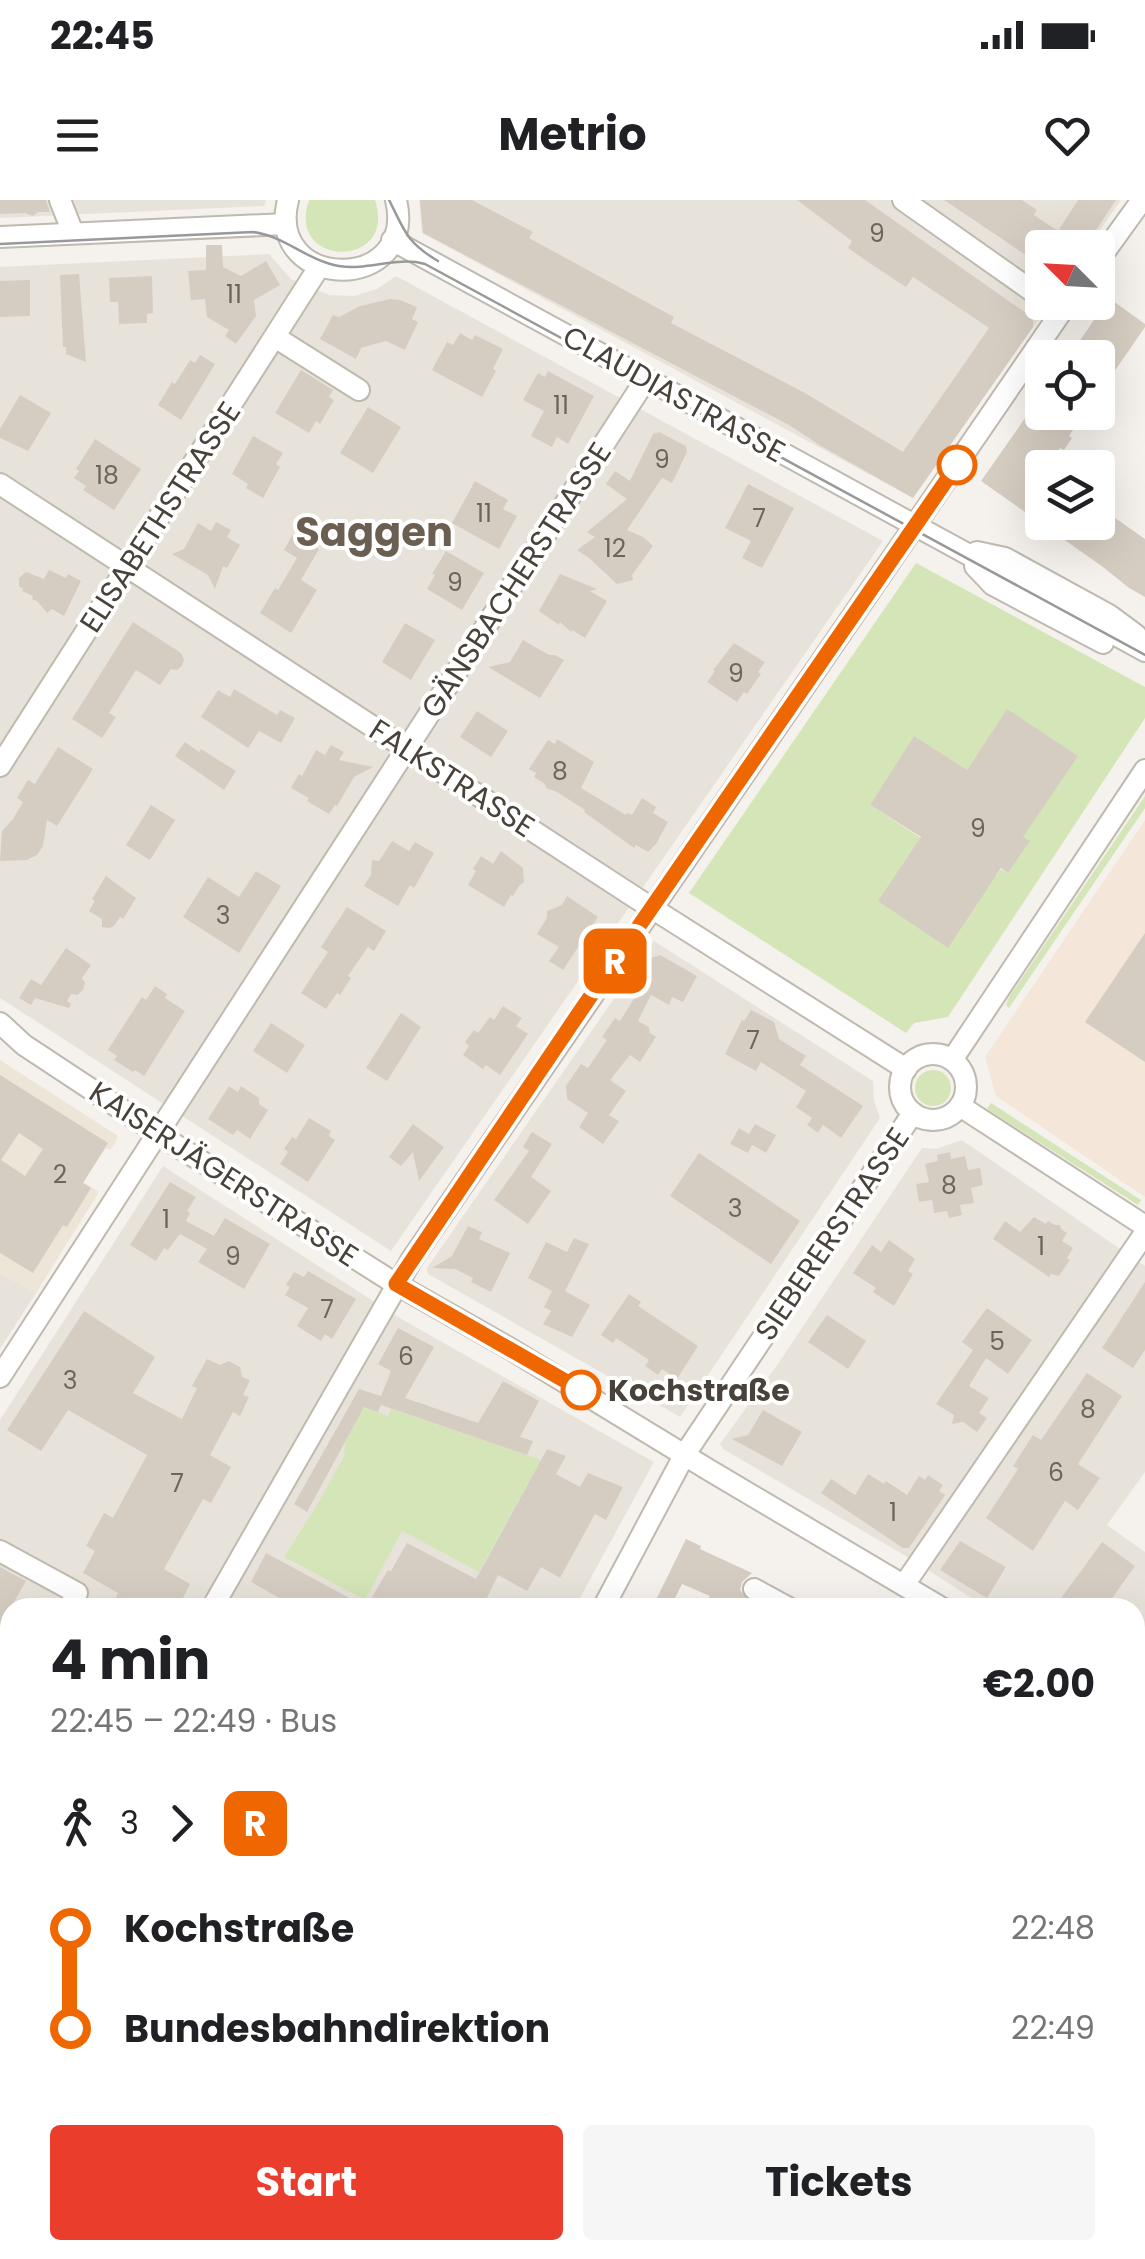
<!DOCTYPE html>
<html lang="en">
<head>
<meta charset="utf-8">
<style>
  :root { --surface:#fff; --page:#f6f6f6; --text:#202124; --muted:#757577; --accent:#eb3d2c }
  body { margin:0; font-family:Poppins,sans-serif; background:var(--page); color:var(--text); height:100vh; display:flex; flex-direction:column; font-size:38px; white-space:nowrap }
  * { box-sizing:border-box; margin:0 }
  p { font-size:32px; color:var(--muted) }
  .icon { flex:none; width:55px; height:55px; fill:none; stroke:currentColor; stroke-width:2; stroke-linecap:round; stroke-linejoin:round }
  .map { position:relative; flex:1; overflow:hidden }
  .side { position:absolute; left:0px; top:1398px; width:1145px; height:662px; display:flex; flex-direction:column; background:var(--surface); border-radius:30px 30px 0 0; box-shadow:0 10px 40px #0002 }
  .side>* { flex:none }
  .badge { padding:0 20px; border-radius:15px; font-size:35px; line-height:65px }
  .needle { width:65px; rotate:294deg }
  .tools { position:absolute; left:1025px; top:30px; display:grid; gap:20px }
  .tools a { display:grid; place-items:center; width:90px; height:90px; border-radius:10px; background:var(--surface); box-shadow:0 10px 40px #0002; font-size:50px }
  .map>.badge { position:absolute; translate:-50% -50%; box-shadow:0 0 0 5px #fff }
  .legs { display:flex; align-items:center; gap:15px; height:110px; padding:0 50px; font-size:32px }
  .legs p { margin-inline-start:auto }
  .overview { display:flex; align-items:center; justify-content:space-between; height:170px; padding:0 50px }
  h1 { font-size:55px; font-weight:700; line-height:75px }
  .action { display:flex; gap:20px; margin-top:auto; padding:20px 50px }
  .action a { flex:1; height:115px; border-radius:10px; background:var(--accent); color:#fff; font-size:40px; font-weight:700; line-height:115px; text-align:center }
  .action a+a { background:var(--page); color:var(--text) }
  ul { padding:0 50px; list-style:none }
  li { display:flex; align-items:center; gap:35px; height:100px; font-size:38px }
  li i { display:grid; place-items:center; width:15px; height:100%; margin:0 12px; background:currentColor }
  li i::after { content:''; width:25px; height:25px; margin:-12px; border:8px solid; border-radius:50%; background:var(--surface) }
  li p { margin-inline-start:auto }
  li:first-child i { background:linear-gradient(#0000 50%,currentColor 0) }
  li:last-child i { background:linear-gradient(currentColor 50%,#0000 0) }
  .status { display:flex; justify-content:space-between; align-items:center; height:70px; padding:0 50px; background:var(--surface); direction:ltr }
  .status svg { height:28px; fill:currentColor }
  header { display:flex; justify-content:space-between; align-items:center; height:130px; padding:0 50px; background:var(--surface); font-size:45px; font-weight:700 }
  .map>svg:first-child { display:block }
  .residential { fill:#e8e3da }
  .commercial { fill:#f4e7d9 }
  .education { fill:#ede5d7 }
  .green { fill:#d4e6b8; fill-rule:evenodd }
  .water { fill:#add7ec }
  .building { fill:#d6cdc2; fill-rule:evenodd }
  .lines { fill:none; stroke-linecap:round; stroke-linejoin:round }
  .minor-casing { stroke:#c0b9af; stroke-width:24 }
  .major-casing { stroke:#dcb672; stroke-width:29 }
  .minor { stroke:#fff; stroke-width:20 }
  .major { stroke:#f8daa2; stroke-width:25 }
  .tram { stroke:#999; stroke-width:2.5 }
  .line-1-casing { stroke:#fff; stroke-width:22 }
  .line-1 { stroke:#ee6700; stroke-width:15 }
  .stop-1-dot { fill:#fff; stroke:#ee6700; stroke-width:5 }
  .labels { text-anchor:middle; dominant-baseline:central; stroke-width:8; stroke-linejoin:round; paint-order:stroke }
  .number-label { font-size:25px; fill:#6c655c }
  .street-label { font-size:30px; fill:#49423a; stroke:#fff }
  .stop-label { font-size:30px; font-weight:bold; fill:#49423a; stroke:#fff; text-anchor:start }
  .district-label { font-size:40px; font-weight:bold; fill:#6b5f52; stroke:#fff }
</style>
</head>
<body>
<div class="status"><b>22:45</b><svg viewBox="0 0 49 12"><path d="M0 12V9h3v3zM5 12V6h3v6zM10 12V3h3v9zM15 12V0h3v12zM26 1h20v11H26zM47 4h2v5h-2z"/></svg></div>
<header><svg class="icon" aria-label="menu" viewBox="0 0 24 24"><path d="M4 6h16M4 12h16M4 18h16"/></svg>Metrio<svg class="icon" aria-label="heart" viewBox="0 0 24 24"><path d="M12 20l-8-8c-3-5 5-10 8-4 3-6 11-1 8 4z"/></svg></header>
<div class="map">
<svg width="1145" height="2059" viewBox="0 0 1145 2059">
  <rect width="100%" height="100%" fill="#f5f1ec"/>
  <!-- residential -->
  <g class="residential">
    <polygon points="0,0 266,0 264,6 0,18"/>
    <polygon points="419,0 1121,0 1088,47 1042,48 1042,102 1050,103 913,298 422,33"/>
    <polygon points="269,54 291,79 329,95 354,96 377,89 396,76 883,341 391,1051 0,798 0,67"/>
    <polygon points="654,741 873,881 874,901 880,918 680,1217 428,1074 427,1068"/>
    <polygon points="962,940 1145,1066 1145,1272 1107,1325 1145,1352 1145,1503 1139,1506 1135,1504 1135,1408 986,1407 904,1355 723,1249 720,1244 778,1164 922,948 936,949"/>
    <polygon points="163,966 398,1117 654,1262 575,1407 10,1408 10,1691 0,1676 0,1220"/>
    <polygon points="0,1073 36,1093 0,1149"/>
  </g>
  <!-- commercial -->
  <polygon class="commercial" points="1145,620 1145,997 996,896 985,857"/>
  <!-- education -->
  <polygon class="education" points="0,860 118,936 114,945 110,950 106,948 83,982 99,992 36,1093 0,1073"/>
  <!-- green -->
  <g class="green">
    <path d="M309,0H375C398,70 285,68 309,0Z"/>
    <path d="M916,363L1145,487V518L948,817L914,823L906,833L689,693ZM1007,510L1023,637L1029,642L1008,673L1001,669L996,676L921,638L870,605L967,570Z"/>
    <polygon points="1145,596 1145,608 1009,808 1006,805 1009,797"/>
    <circle cx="933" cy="888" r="18"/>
    <polygon points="991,903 1141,1000 1138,1005 987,909"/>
    <polygon points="364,1207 388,1216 391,1209 541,1260 479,1372 402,1331 365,1400 284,1357 317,1305 344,1256 345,1242"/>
    <polygon points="1135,1608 1145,1614 1145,1797 1135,1791"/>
    <polygon points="1135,1872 1145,1878 1145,2059 342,2059 337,2050 1135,2050"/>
  </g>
  <!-- water -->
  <polygon class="water" points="0,1843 10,1854 10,2050 170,2050 177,2059 0,2059"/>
  <!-- building -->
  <g class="building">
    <polygon points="0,0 46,0 50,12 38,12 33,16 25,13 0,14"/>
    <polygon points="420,0 472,0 533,32 529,38 674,117 671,123 805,193 903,252 989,128 913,77 906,87 871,64 848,48 852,41 797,0 865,0 1033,118 1033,127 913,298 821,246 789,225 423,33"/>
    <polygon points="944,0 1022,0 1037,10 1034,15 1058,31 1078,0 1116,0 1084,48 1042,48 1042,66"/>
    <polygon points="206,45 222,45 223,67 241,76 266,61 280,85 254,100 256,116 236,144 225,136 229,130 207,117 205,99 191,100 188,71 206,70"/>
    <polygon points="79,74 86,162 66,154 66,147 63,147 60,75"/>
    <polygon points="152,76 153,113 147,114 147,123 119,124 118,102 110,102 109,78"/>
    <polygon points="30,80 30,116 0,117 0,81"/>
    <polygon points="1109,98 1145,124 1145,127 1098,195 1098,158 1068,158"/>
    <polygon points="390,99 400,100 417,107 412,119 418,122 405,150 386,141 361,148 356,159 320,139 333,115 339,117 360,106"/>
    <polygon points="460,133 472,140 475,135 503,149 493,169 496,171 482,197 432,170 447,142 453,145"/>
    <polygon points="200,155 215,164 181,220 158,205 172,182 175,184 190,160 195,163"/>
    <polygon points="301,170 333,190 329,197 334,200 320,224 316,221 309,233 275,213"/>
    <polygon points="548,171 594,196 568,244 557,237 552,247 531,236 544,211 523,200 538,173 545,177"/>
    <polygon points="1042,194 1042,212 1085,212 1069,236 1072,238 1064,250 1060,248 1046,268 1042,268 1042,322 1098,322 1098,306 1145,339 1145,397 1129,388 1103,367 981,281"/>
    <polygon points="20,195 51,213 28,251 0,238 0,229"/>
    <polygon points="368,207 401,227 373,273 340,253"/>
    <polygon points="659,232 686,246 687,252 672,283 662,278 627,330 643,337 653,346 632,375 633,380 617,384 589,358 577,350 595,337 587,332 627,299 606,284 615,271 630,281 653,234"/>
    <polygon points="253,236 283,253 276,264 280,267 263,298 246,288 248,284 232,274"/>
    <polygon points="95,239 141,269 114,310 83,290 86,286 74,278 79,271 76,269"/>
    <polygon points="475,281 508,300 503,309 517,316 499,349 452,323"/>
    <polygon points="748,284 794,308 762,368 742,358 751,341 725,328"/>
    <polygon points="216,322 231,330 227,337 240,345 227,368 223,366 215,389 208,375 172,354 184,349 198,323 211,331"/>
    <polygon points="293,334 319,349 301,380 317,390 291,433 260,413 275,388 278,390 297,358 284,350"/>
    <polygon points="446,351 484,373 462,410 427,389 435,375 432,374"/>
    <polygon points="49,370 66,378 68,374 81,381 64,416 52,409 47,413 38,402 32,399 33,396 22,391 23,389 19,386 19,378 26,372 44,379"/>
    <polygon points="560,374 597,389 590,391 607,401 585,438 572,430 571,432 560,422 559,425 539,411"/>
    <polygon points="133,422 181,453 184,459 182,466 177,470 171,469 160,485 136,470 109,513 116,517 102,538 72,519"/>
    <polygon points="405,423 435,440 411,480 382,462"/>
    <polygon points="523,440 549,455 555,455 564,460 540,498 488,467 510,462"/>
    <polygon points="734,443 765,462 758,472 761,474 747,494 744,492 737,502 707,482 715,471 713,470"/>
    <polygon points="234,489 277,515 280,510 295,518 281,543 259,531 248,548 201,517 218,490 230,497"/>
    <polygon points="1007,509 1078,556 1023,637 1030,641 1008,673 1001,668 948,748 878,701 921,637 870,605 914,536 967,570"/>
    <polygon points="477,511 508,531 491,557 460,537"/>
    <polygon points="557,539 594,562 581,588 626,615 627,613 632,615 642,598 656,607 653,613 668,622 656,644 648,652 636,645 634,648 584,612 585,610 557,592 546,588 545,584 534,577 536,573 529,569 548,540 555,544"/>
    <polygon points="185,542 199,552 201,549 236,571 224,590 175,556"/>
    <polygon points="331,545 344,552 339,560 373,567 354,577 337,606 335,605 329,614 307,601 309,598 291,588 299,574 302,576 316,550 325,555"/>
    <polygon points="58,547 93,569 57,626 47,620 43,646 37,655 27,660 0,661 2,631 13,619 23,602 17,598 28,580 35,584"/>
    <polygon points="151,605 175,620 150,660 126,645"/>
    <polygon points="392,641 409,651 415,642 434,653 414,688 410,685 398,706 364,686 371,675 372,660 379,661"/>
    <polygon points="501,651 523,668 524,682 519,686 513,696 511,695 504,707 468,685 476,671 473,669 481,656 493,664"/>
    <polygon points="256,671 281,686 239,753 183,717 208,677 239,697"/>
    <polygon points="106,676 136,698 123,719 120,717 114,726 110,728 102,727 102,719 89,711 95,701 92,699"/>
    <polygon points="567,696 598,717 563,770 549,761 559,747 537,734 547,718 547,711 562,705"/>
    <polygon points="347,707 386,731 374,751 368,747 348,776 351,778 340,795 337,793 326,809 301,793 328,752 321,747"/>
    <polygon points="1145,733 1145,862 1085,822"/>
    <polygon points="66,748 91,765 82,778 85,783 83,790 77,795 71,794 67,801 71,804 69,808 35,798 31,805 19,798 31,779 41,785"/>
    <polygon points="660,755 697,776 683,802 672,797 669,805 651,795 638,821 649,827 650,833 656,837 640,862 630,855 610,880 626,891 609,915 619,921 603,944 579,927 588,913 567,899 566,886 581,864 588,868 607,840 602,837 615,818 620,821 635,797 632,796 651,758"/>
    <polygon points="155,786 167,794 165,798 185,811 144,876 135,870 133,872 114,860 117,856 108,850 142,797 146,800"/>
    <polygon points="503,806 522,818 516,826 528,834 500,875 486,865 483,869 463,855 469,846 465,842 474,830 478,833 490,817 494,820"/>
    <polygon points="751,810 774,822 779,839 806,856 800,865 863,906 841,938 823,925 818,933 807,925 812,918 796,907 806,891 761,862 756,871 725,854 742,820 744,821"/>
    <polygon points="401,813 421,827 387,881 366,868"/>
    <polygon points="271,823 305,845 287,873 253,851"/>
    <path d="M0,875L108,943L83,983L91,988L67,1027L63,1025L33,1073L0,1053ZM19,933L43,949L25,976L1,960Z"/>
    <polygon points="229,886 238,892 241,886 259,898 259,904 268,910 250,939 237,930 233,935 208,919"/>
    <polygon points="309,918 331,931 329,936 335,940 308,982 280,964 288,952 284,949 292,937 296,939"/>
    <polygon points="413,924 444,947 419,981 413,952 401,966 389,957"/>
    <polygon points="755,924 776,935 766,953 752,945 748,953 730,944 739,928 749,934"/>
    <polygon points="532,932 552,944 531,977 551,991 528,1024 494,1000 529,951 523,947"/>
    <polygon points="950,952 951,959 965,956 968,970 980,968 983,985 971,988 974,1003 960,1005 962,1015 949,1018 947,1011 934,1013 932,1000 919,1002 916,984 929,982 925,964 938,961 937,955"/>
    <polygon points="699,953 800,1021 771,1064 670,996"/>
    <polygon points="170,982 196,997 187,1011 190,1013 186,1021 214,1036 225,1018 270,1044 244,1089 198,1062 207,1049 180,1034 168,1050 164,1048 156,1061 130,1045"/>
    <polygon points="1034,1017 1046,1024 1048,1021 1055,1025 1060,1025 1061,1029 1067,1033 1062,1041 1073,1048 1067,1058 1070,1060 1059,1076 1051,1074 1049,1077 993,1039 1005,1021 1020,1032"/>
    <polygon points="468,1026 482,1032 479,1039 510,1053 491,1092 471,1082 473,1078 455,1069 432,1068 452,1056"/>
    <polygon points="574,1038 589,1044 565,1091 590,1105 572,1137 543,1124 551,1111 544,1107 552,1091 528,1078 546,1042 567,1052"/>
    <polygon points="889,1040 915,1059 908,1071 913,1074 894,1106 873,1092 876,1088 853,1073 872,1045 881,1052"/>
    <polygon points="308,1071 356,1099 332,1139 325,1134 321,1141 297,1126 308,1108 285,1095 290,1087 286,1085 294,1072 304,1077"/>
    <polygon points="1145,1082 1145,1150 1133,1168 1102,1148"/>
    <polygon points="629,1094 641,1102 638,1106 698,1146 677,1179 662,1169 658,1175 645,1166 649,1160 616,1138 613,1143 601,1135"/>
    <polygon points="987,1108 1032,1140 1008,1174 986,1158 969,1186 989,1198 979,1213 987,1218 977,1232 963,1222 952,1224 954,1215 936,1204 973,1150 962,1142"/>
    <polygon points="84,1111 155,1157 133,1193 182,1219 197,1188 192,1186 207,1159 220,1165 229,1161 240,1167 242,1177 250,1180 243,1195 249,1197 240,1216 233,1212 210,1255 231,1267 211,1303 203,1299 164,1369 190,1384 178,1408 111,1408 118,1393 83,1373 95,1351 86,1346 104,1313 113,1318 147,1255 68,1210 41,1251 7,1230"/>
    <polygon points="827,1115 866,1141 848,1169 808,1142"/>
    <polygon points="398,1128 434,1147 405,1198 478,1223 503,1181 539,1201 520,1237 533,1241 527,1255 381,1205 378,1212 364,1207 307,1312 294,1304 359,1189 381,1196 391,1171 378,1164"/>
    <polygon points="1087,1173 1122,1196 1078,1264 1100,1278 1078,1310 1065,1301 1033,1351 986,1318 1018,1269 1013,1266 1033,1235 1041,1240"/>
    <polygon points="763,1210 802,1232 782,1266 732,1239 748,1235"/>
    <polygon points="547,1249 566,1256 556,1274 580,1287 588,1273 623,1287 606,1320 595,1314 560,1378 541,1367 527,1391 498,1375 482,1408 297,1408 251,1382 266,1353 366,1407 388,1370 391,1371 407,1343 476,1379"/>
    <polygon points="868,1274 884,1284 886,1281 907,1295 919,1276 925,1280 928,1275 943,1285 939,1291 945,1295 909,1348 903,1348 821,1293 831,1279 855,1295"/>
    <polygon points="686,1339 701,1346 700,1349 752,1373 742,1382 740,1390 747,1400 759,1408 704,1408 710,1396 682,1384 670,1408 652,1408"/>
    <polygon points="960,1341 1006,1367 987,1398 940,1370"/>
    <polygon points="1102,1342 1135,1366 1105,1408 1054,1408"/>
    <polygon points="0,1367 26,1381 0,1426"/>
  </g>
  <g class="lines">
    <!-- minor casing -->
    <g class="minor-casing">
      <g id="minor">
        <polyline points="60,0 73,33"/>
        <path d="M288,0C265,92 418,94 396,0"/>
        <polyline points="903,0 1042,98"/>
        <polyline points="0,37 286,24"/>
        <polyline points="392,40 1145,451"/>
        <polyline points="1098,61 1142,0"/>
        <polyline points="275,137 359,190"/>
        <polyline points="0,284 636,698 906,869"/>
        <polyline points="977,352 1005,358 1109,415 1136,435"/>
        <polyline points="975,366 993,385 1103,443"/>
        <polyline points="0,566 319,67"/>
        <polyline points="0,823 24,845 174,944 396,1084 509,1148 709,1270 942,1408"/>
        <circle cx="933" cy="887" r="33"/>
        <polyline points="952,860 1145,570"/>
        <polyline points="960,906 1145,1026"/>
        <polyline points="0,1177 646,179"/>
        <polyline points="0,1351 77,1393 69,1408"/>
        <polyline points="904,1385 1145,1033"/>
        <polyline points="754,1389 789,1408"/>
        <polyline points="212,1408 412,1059 1068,102"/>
        <polyline points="603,1408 685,1254 913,913"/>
        <polyline points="1135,1527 1145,1533"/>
        <polyline points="0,1709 10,1709"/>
        <polyline points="307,2050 322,2059"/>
      </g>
    </g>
    <!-- major casing -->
    <g class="major-casing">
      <g id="major">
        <polyline points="0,1732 10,1747"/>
        <polyline points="255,2050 264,2059"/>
      </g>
    </g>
    <!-- minor -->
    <use href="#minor" class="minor"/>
    <!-- major -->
    <use href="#major" class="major"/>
    <!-- tram -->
    <g class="tram">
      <path d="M389,0C405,31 406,42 438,61"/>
      <path d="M0,44L253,32C285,36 308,61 339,66C368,71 396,56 425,64L1145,455"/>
    </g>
  </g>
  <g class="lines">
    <!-- line-1 casing -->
    <g class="line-1-casing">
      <polyline id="line-1" points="581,1190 396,1084 577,816 957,265"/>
    </g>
    <!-- line-1 -->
    <use href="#line-1" class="line-1"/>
  </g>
  <!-- markers -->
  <g class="stop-1-dot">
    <circle cx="957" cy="265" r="18"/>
    <circle cx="581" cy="1190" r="18"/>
  </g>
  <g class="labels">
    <!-- number labels -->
    <g class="number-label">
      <text x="877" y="33">9</text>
      <text x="234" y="94">11</text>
      <text x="561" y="205">11</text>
      <text x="662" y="259">9</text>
      <text x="107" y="275">18</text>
      <text x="484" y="313">11</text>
      <text x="759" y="318">7</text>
      <text x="615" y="348">12</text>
      <text x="455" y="382">9</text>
      <text x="736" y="473">9</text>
      <text x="560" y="571">8</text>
      <text x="978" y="628">9</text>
      <text x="223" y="715">3</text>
      <text x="753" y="840">7</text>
      <text x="60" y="974">2</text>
      <text x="949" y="985">8</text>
      <text x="735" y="1008">3</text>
      <text x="166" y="1019">1</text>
      <text x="1041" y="1046">1</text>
      <text x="233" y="1056">9</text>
      <text x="327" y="1109">7</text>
      <text x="997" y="1141">5</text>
      <text x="406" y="1156">6</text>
      <text x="70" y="1180">3</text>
      <text x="1088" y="1209">8</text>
      <text x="1056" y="1272">6</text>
      <text x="177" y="1283">7</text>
      <text x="893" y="1312">1</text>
    </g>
    <!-- street labels -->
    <g class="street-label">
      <text transform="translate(674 194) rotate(29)">CLAUDIASTRASSE</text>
      <text transform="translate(160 317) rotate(-57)">ELISABETHSTRASSE</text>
      <text transform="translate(516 380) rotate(-57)">GÄNSBACHERSTRASSE</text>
      <text transform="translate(452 578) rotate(33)">FALKSTRASSE</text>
      <text transform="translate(224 974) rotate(33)">KAISERJÄGERSTRASSE</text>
      <text transform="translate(832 1034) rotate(-56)">SIEBERERSTRASSE</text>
    </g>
    <!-- stop labels -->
    <g class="stop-label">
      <text x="608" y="1190">Kochstraße</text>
    </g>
    <!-- district labels -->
    <g class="district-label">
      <text x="374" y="332">Saggen</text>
    </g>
  </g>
</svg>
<div class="tools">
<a><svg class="needle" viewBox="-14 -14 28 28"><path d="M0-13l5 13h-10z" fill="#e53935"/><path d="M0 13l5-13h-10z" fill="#757577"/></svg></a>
<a><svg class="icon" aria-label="locate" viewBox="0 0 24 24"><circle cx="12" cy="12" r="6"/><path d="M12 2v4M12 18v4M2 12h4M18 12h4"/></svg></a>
<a><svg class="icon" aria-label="layers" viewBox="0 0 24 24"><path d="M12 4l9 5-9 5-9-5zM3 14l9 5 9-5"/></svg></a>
</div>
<b class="badge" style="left:615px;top:761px;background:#ee6700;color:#fff">R</b>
<section class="side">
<div class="overview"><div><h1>4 min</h1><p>22:45 – 22:49 · Bus</p></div><b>€2.00</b></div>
<div class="legs"><svg class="icon" aria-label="walk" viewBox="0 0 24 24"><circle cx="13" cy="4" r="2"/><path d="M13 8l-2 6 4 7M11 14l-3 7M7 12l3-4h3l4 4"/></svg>3<svg class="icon" aria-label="forward" viewBox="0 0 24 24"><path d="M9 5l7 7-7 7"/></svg><b class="badge" style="background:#ee6700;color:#fff">R</b></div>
<ul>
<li><i style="color:#ee6700"></i><b>Kochstraße</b><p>22:48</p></li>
<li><i style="color:#ee6700"></i><b>Bundesbahndirektion</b><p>22:49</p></li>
</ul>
<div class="action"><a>Start</a><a>Tickets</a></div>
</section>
</div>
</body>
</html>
